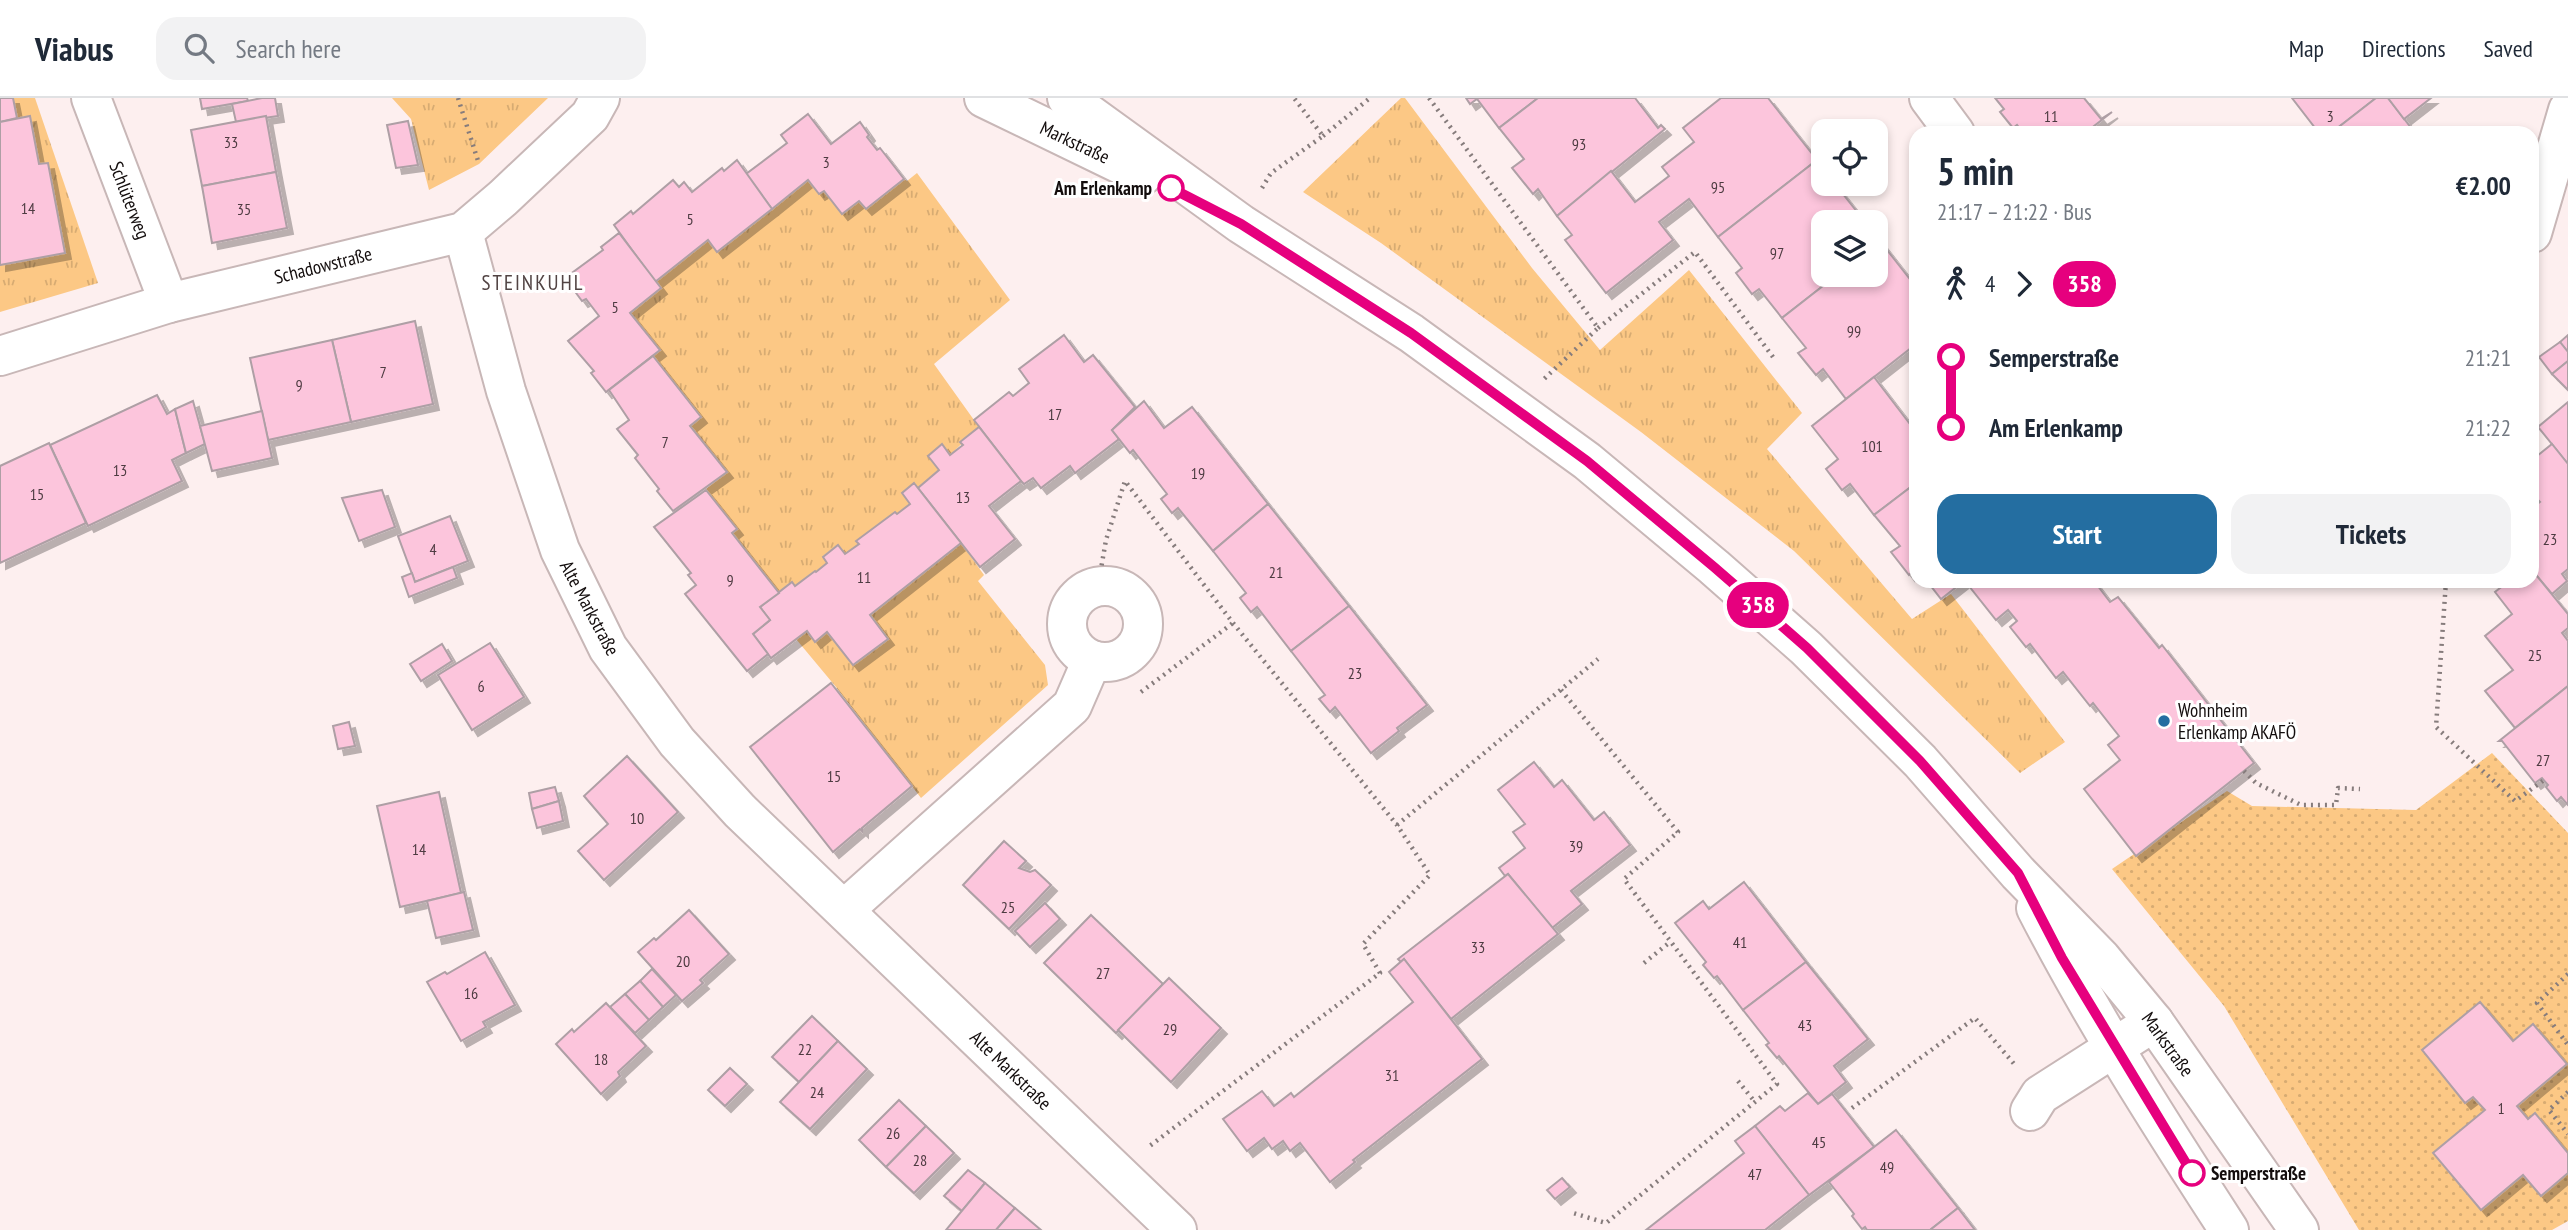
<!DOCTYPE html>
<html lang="en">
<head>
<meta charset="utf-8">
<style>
  :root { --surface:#fff; --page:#f2f2f3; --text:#1f2937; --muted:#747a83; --line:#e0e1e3; --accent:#246ea1 }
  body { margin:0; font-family:"PT Sans Narrow",sans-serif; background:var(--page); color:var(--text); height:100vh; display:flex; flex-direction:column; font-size:26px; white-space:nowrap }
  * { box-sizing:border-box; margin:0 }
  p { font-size:23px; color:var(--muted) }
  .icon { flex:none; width:38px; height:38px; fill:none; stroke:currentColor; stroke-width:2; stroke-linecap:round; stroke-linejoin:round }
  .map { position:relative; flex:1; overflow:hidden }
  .sheet { position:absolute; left:1909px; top:28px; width:630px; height:462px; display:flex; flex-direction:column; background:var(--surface); border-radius:21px; box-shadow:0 4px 10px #0003 }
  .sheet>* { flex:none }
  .badge { padding:0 14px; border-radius:23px; font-size:24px; line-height:46px }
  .controls { position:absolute; left:1811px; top:21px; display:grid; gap:14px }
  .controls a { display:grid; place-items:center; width:77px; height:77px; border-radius:14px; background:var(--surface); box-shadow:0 4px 10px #0003; font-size:35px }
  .map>.badge { position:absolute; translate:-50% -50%; box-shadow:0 0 0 4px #fff }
  .legs { display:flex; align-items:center; gap:10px; height:77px; padding:0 28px; font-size:23px }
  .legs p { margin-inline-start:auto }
  .headline { display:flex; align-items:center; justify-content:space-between; height:119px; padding:0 28px }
  h1 { font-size:38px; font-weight:700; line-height:52px }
  .cta { display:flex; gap:14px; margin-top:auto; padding:14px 28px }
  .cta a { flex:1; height:80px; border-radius:21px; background:var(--accent); color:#fff; font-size:28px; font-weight:700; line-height:80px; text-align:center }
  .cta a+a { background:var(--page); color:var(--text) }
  ul { padding:0 28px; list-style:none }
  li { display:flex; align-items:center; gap:24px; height:70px; font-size:26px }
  li i { display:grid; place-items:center; width:10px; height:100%; margin:0 9px; background:currentColor }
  li i::after { content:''; width:18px; height:18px; margin:-9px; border:5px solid; border-radius:50%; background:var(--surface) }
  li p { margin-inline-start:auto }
  li:first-child i { background:linear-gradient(#0000 50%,currentColor 0) }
  li:last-child i { background:linear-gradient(currentColor 50%,#0000 0) }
  header { display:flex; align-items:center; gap:42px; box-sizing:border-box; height:98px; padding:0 35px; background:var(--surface); border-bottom:2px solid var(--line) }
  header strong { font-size:33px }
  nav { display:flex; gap:38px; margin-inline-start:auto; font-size:24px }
  .search { width:490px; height:63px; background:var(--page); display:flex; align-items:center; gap:18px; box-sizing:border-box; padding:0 24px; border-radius:21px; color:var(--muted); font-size:26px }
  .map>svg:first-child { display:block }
  .grass { fill:url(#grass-tufts) }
  .garden { fill:url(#garden-dots) }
  .building { fill:#fcc5dc; stroke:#ae9fa5; stroke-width:2; filter:url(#shadow) }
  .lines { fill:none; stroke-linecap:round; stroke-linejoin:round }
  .minor-casing { stroke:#c8b7b7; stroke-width:42 }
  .major-casing { stroke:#c8b7b7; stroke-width:42 }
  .path { stroke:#867c7c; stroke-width:4.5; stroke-dasharray:2 5; stroke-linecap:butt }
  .minor { stroke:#fff; stroke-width:38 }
  .major { stroke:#fff; stroke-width:38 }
  .line-1-casing { stroke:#fff; stroke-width:16 }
  .line-1 { stroke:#e6007e; stroke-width:10 }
  .stop-1-dot { fill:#fff; stroke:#e6007e; stroke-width:3.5 }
  .poi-dot { fill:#246ea1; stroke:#fff; stroke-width:2.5 }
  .labels { text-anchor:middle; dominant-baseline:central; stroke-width:6; stroke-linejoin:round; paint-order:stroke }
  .number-label { font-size:16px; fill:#4d3b41 }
  .street-label { font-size:19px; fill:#130d0d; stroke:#fff }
  .stop-label { font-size:19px; font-weight:bold; fill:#130d0d; stroke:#fff; text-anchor:end }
  .poi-label { font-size:19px; fill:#130d0d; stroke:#fff; text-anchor:start }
  .neighbourhood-label { font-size:21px; letter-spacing:2px; fill:#524444; stroke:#fff }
</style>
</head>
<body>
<header>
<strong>Viabus</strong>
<div class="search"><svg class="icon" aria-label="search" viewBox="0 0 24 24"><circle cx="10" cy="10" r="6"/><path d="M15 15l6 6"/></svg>Search here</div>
<nav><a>Map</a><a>Directions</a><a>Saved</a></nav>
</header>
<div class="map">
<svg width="2568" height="1132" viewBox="0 0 2568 1132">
  <defs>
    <pattern id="grass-tufts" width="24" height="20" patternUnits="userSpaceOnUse" patternTransform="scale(1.75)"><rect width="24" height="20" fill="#fcc885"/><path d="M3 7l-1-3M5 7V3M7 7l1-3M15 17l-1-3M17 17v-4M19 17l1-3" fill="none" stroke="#d7ab72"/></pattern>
    <pattern id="garden-dots" width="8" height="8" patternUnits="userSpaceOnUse" patternTransform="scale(1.75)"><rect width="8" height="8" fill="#fcc885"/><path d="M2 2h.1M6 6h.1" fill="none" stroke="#d7ab72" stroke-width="1.8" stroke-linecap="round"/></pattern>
    <filter id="shadow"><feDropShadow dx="6" dy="6" stdDeviation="0" flood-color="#0004"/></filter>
  </defs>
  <rect width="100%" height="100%" fill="#fdefef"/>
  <!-- grass -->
  <g class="grass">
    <polygon points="0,0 35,0 98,185 0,214"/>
    <polygon points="392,0 548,0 479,66 429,92 411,21"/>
    <polygon points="1401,0 1405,0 1532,170 1600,252 1689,172 1802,315 1767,351 1912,521 1951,496 2065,644 2020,675 1794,453 1641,334 1381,145 1303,94"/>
    <polygon points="917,75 1010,202 934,266 979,329 950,357 942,346 928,358 939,372 918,390 914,386 902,395 910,406 897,416 895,414 857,443 859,446 845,456 837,447 823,458 827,465 816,474 814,473 795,488 792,485 779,495 732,435 736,430 706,391 727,374 690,328 701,318 653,258 660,252 630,215 660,191 655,184 708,142 718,154 808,82 819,96 824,93 842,116 859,103 866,111 904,81 907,83"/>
    <polygon points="961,445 984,477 978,483 1045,567 1048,587 921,700 836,589 796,541 807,533 816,543 827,534 854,567 888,541 870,517"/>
  </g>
  <!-- garden -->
  <polygon class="garden" points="2492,655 2568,735 2568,1123 2552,1132 2359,1132 2224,908 2112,771 2227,693 2252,708 2416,712"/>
  <!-- building -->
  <g class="building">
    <polygon points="0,0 13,0 17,20 0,24"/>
    <polygon points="200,0 247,0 248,3 202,11"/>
    <polygon points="262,0 275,0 278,18 236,24 232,6"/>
    <polygon points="1466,0 1538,0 1499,30 1477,1 1470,6"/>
    <polygon points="1538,0 1635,0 1658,30 1661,27 1665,31 1557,118 1538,91 1533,96 1512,70 1524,61 1499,30"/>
    <polygon points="1721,0 1768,0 1817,62 1718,139 1689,101 1659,124 1673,142 1606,195 1565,142 1572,137 1557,118 1611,73 1635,104 1669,78 1662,69 1694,44 1683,30"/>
    <polygon points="1995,0 2084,0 2101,21 2112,14 2085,35 2023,35 2017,27 2013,30 2000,14 2004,11"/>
    <polygon points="2292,0 2376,0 2331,35 2319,35"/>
    <polygon points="2376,0 2388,0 2415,35 2331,35"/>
    <polygon points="2388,0 2431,0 2404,21"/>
    <polygon points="808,16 831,46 860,24 869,37 867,39 877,52 880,50 904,81 866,111 859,103 842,116 824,93 819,96 808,82 772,111 746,76 787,45 781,37"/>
    <polygon points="30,18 39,66 48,65 65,155 0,167 0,24"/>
    <polygon points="266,18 276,74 202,88 191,32"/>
    <polygon points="408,23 418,67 396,70 387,27"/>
    <polygon points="737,62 772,111 717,154 708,142 655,184 614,127 631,113 633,116 673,82 679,89 684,84 692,94 722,70 724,73"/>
    <polygon points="1817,62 1824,71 1824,86 1835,86 1865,124 1824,124 1824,177 1837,177 1782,220 1759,191 1752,196 1736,175 1742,170 1718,139"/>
    <polygon points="276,74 287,130 212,145 202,88"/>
    <polygon points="619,135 661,190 630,215 660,252 606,294 591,275 594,273 568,243 599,218 586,201 582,203 565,180 603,152 601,149"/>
    <polygon points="1880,143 1916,189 1916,246 1846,301 1823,271 1816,277 1798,255 1806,250 1782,220 1837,177 1876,177 1876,146"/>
    <polygon points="415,223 433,306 351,324 332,242"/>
    <polygon points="1064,237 1084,264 1093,257 1135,309 1112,332 1119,341 1075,375 1070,368 1041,390 1033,380 1024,386 1021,383 974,322 1009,294 1013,298 1029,285 1019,271"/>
    <polygon points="2568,237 2568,254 2560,244"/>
    <polygon points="332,242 351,324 268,342 250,260"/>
    <polygon points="2560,244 2568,254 2568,263 2552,276 2539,259"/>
    <polygon points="653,258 701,319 690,328 727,374 673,413 657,393 659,391 635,360 638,357 617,331 629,322 609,292"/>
    <polygon points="2568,263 2568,292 2552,276"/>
    <polygon points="1874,279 1916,334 1916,385 1874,417 1850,386 1842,392 1826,371 1838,361 1812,328"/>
    <polygon points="157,297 167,316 175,311 186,355 172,362 182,383 88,428 50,347"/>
    <polygon points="193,303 205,346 186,355 175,311"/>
    <polygon points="1144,303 1164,330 1192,309 1268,406 1213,453 1178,410 1172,415 1161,401 1167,396 1133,352 1130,355 1112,332"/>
    <polygon points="2568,304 2568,366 2538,329"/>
    <polygon points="262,313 272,360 212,373 200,328"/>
    <polygon points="979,329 1021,383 989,408 1015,441 980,469 918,390 939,372 928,358 942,346 950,357 963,347 960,344"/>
    <polygon points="49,345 86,425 0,465 0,368"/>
    <polygon points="2552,346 2568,366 2568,471 2562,476 2567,483 2552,496 2532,472 2532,410 2540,404 2532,396 2532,362"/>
    <polygon points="914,385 961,445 870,517 888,541 853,567 827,534 815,544 807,533 771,560 753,536 770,522 760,509 792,484 795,488 815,473 816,474 827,465 823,459 838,447 845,456 859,446 856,443 895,414 897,416 910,406 902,395"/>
    <polygon points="1916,385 1916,471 1909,477 1891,454 1900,448 1874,417"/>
    <polygon points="382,392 395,429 359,443 342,400"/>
    <polygon points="706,392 737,431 732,435 779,495 760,509 770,522 753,536 768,556 747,573 685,496 696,487 688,477 691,475 654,429"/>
    <polygon points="1268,406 1349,508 1291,553 1257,509 1251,514 1240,500 1246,495 1213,453"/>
    <polygon points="450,418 468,463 415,484 398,438"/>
    <polygon points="453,469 457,480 409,499 402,479 412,475 415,484"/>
    <polygon points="2532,472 2568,516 2568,530 2562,535 2568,543 2568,588 2515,630 2485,593 2513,572 2485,538 2512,516 2495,494 2509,483 2532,483"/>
    <polygon points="1927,483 1964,483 1941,501"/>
    <polygon points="1965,483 2094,483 2110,504 2118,499 2159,550 2162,547 2254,665 2136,758 2084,691 2120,662 2108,647 2119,638 2093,605 2090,608 2063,574 2056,580 2030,546 2026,549 2010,529 2017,523 2008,512 1996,522"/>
    <polygon points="1349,508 1427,607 1397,630 1399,633 1371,655 1335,609 1330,614 1319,601 1325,597 1291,553"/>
    <polygon points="490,545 524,599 472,632 438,577"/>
    <polygon points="442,546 452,563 421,583 410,566"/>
    <polygon points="831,585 912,688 862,730 862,733 860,731 833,754 750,649"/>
    <polygon points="2568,588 2568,707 2561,699 2557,703 2546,689 2548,687 2542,680 2535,685 2502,643 2499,643"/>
    <polygon points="349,624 355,648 338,651 333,628"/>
    <polygon points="627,658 678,714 604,782 578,753 608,726 584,698"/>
    <polygon points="1534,664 1554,689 1562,682 1594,722 1604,714 1630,747 1571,793 1582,806 1552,830 1508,776 1505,778 1499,770 1525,750 1513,734 1525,726 1498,692"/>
    <polygon points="555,689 559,703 532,711 529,695"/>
    <polygon points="439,694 461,795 400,809 377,708"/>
    <polygon points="559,703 563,723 537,730 532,711"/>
    <polygon points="1004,743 1026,763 1019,770 1030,774 1035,772 1051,787 1009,831 963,787"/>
    <polygon points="1508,776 1558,836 1451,921 1404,861 1401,864 1398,861"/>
    <polygon points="1744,784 1806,864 1743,912 1717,878 1714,880 1703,867 1706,864 1675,825 1703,803 1709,811"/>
    <polygon points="464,794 473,832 436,840 427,803"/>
    <polygon points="1045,805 1060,821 1030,849 1015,833"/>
    <polygon points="689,812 729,856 700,882 703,885 682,903 638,854 654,840 656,842"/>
    <polygon points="1091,817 1163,886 1116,935 1044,865"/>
    <polygon points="485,854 515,907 483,924 486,929 461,943 427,884 445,874 447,876"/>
    <polygon points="1404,861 1482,961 1353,1062 1355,1064 1330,1084 1300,1045 1290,1053 1283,1043 1272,1051 1264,1040 1247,1053 1223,1021 1262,993 1274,1008 1291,995 1294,999 1413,904 1389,874"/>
    <polygon points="1806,864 1868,941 1834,968 1846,984 1818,1006 1779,958 1777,960 1766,947 1769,945 1743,912"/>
    <polygon points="652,871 676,897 663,909 640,883"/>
    <polygon points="1169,880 1221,930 1171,984 1118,932"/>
    <polygon points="640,883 663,909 649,922 625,896"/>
    <polygon points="625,896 649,922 635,935 610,909"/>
    <polygon points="2480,904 2513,943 2533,926 2567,966 2517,1008 2528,1021 2535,1015 2568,1055 2568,1075 2541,1098 2523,1077 2481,1112 2433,1055 2485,1012 2473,999 2465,1005 2422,952"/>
    <polygon points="606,905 646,948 618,974 620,978 601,996 556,946 572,931 574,934"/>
    <polygon points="812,918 838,943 799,984 772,959"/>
    <polygon points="838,943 867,971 810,1031 780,1004"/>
    <polygon points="730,970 747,986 725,1008 708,992"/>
    <polygon points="1808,995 1818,1006 1832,996 1874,1049 1809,1097 1755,1028 1780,1008 1785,1013"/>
    <polygon points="899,1002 926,1028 886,1069 859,1042"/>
    <polygon points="926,1028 954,1055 914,1095 886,1069"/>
    <polygon points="1755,1028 1809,1097 1765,1132 1646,1132 1744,1055 1735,1043"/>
    <polygon points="1896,1032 1958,1110 1930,1132 1867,1132 1865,1129 1862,1131 1852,1118 1854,1116 1829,1084"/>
    <polygon points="968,1072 985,1085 962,1113 944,1098"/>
    <polygon points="1562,1080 1570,1089 1555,1101 1547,1092"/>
    <polygon points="985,1085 1015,1110 996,1132 946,1132"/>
    <polygon points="1015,1110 1041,1132 996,1132"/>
    <polygon points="1958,1110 1975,1132 1930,1132"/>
  </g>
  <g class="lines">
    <!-- minor casing -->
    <g class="minor-casing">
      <g id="minor">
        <polyline points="91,0 169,205"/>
        <polyline points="1929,0 1955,35"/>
        <polyline points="463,134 506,293 560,452 608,550 677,644 740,713 1177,1132"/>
        <polyline points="2532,135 2568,12"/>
        <polyline points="0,258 169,205 463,134 503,100 590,18 600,0"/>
        <circle cx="1105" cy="526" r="38"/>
        <polyline points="845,811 1072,608 1092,562"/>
        <polyline points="2030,1013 2040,997 2154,924"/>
      </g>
    </g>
    <!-- major casing -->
    <g class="major-casing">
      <g id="major">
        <polyline points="984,0 1143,77"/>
        <polyline points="1067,0 1241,126 1411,235 1587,363 1714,469 1806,550 1920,663 2018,775 2101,860 2154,924 2299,1132"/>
        <path d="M2036,810C2093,921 2161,1027 2229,1132"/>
      </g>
    </g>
    <!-- path -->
    <g class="path">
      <polyline points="458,0 479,66"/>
      <polyline points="1429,0 1598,230 1544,281"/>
      <polyline points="1323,38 1370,0"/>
      <polyline points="1262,90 1271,75 1323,38 1294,0"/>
      <polyline points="1598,230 1695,154 1773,259"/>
      <polyline points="2446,483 2436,629 2515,703 2544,682"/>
      <polyline points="1098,488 1106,442 1125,383 1233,525 1397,727 1430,777 1363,846 1380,875 1147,1050"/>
      <polyline points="1561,592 1678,734 1624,781 1777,986 1606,1125 1573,1115"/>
      <polyline points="1141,594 1233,525"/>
      <polyline points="2244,673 2256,685 2301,707 2336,707 2338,690 2360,691"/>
      <polyline points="1397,727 1598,561"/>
      <polyline points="1644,865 1670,844"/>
      <polyline points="2568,876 2537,905 2568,947"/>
      <polyline points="1738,983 1755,1004"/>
      <polyline points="2568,994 2549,1012 2568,1036"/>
      <polyline points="1852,1010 1975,920 2015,967"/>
    </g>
    <!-- minor -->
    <use href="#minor" class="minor"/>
    <!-- major -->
    <use href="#major" class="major"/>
  </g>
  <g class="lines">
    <!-- line-1 casing -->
    <g class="line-1-casing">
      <polyline id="line-1" points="1171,90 1241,126 1411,235 1514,310 1587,363 1714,469 1807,550 1920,663 2018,775 2062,860 2192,1075"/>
    </g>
    <!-- line-1 -->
    <use href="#line-1" class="line-1"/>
  </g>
  <!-- markers -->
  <g class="stop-1-dot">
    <circle cx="1171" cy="90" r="12"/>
    <circle cx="2192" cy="1075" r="12"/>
  </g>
  <circle class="poi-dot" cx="2164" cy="623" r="7"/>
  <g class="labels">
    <!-- number labels -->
    <g class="number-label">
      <text x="2051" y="18">11</text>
      <text x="2330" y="18">3</text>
      <text x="231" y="44">33</text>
      <text x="1579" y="46">93</text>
      <text x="826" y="64">3</text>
      <text x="1718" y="89">95</text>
      <text x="28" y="110">14</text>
      <text x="244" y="111">35</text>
      <text x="690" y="121">5</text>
      <text x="1777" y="155">97</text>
      <text x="615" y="209">5</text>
      <text x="1854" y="233">99</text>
      <text x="383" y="274">7</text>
      <text x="299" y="287">9</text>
      <text x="1055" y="316">17</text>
      <text x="665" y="344">7</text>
      <text x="1872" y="348">101</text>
      <text x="120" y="372">13</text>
      <text x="1198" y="375">19</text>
      <text x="37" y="396">15</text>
      <text x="963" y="399">13</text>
      <text x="2550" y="441">23</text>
      <text x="433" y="451">4</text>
      <text x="1276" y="474">21</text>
      <text x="864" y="479">11</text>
      <text x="730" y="482">9</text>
      <text x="2535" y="557">25</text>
      <text x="1355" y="575">23</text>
      <text x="481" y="588">6</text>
      <text x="2543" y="662">27</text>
      <text x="834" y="678">15</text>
      <text x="637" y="720">10</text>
      <text x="1576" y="748">39</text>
      <text x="419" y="751">14</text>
      <text x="1008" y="809">25</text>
      <text x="1740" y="844">41</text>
      <text x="1478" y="849">33</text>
      <text x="683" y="863">20</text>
      <text x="1103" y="875">27</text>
      <text x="471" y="895">16</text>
      <text x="1805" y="927">43</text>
      <text x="1170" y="931">29</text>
      <text x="805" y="951">22</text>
      <text x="601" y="961">18</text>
      <text x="1392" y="977">31</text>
      <text x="817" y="994">24</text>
      <text x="2501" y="1010">1</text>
      <text x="893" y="1035">26</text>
      <text x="1819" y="1044">45</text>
      <text x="920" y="1062">28</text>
      <text x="1887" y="1069">49</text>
      <text x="1755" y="1076">47</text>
    </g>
    <!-- street labels -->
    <g class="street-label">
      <text transform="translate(1075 44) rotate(25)">Markstraße</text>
      <text transform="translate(130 102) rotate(69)">Schlüterweg</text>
      <text transform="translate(323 167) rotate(-14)">Schadowstraße</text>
      <text transform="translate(590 510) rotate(62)">Alte Markstraße</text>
      <text transform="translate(2168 946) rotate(54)">Markstraße</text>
      <text transform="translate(1011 972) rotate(44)">Alte Markstraße</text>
    </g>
    <!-- stop labels -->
    <g class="stop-label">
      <text x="1152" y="90">Am Erlenkamp</text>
      <text x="2211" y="1075" text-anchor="start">Semperstraße</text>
    </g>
    <!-- poi labels -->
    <g class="poi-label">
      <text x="2178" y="612">Wohnheim<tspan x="2178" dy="22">Erlenkamp AKAFÖ</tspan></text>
    </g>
    <!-- neighbourhood labels -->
    <g class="neighbourhood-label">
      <text x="533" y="184">STEINKUHL</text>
    </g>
  </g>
</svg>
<div class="controls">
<a><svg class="icon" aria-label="locate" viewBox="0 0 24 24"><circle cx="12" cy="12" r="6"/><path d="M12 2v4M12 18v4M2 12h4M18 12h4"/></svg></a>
<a><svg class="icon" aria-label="layers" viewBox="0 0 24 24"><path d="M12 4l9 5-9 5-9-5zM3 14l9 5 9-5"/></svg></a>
</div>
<b class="badge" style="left:1758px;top:507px;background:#e6007e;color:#fff">358</b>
<section class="sheet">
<div class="headline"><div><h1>5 min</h1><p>21:17 – 21:22 · Bus</p></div><b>€2.00</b></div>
<div class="legs"><svg class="icon" aria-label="walk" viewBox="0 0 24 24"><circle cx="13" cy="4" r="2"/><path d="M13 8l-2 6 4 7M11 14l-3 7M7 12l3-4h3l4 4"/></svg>4<svg class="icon" aria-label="forward" viewBox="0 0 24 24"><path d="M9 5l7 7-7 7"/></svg><b class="badge" style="background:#e6007e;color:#fff">358</b></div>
<ul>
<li><i style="color:#e6007e"></i><b>Semperstraße</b><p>21:21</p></li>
<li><i style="color:#e6007e"></i><b>Am Erlenkamp</b><p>21:22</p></li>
</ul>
<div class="cta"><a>Start</a><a>Tickets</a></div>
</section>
</div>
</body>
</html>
